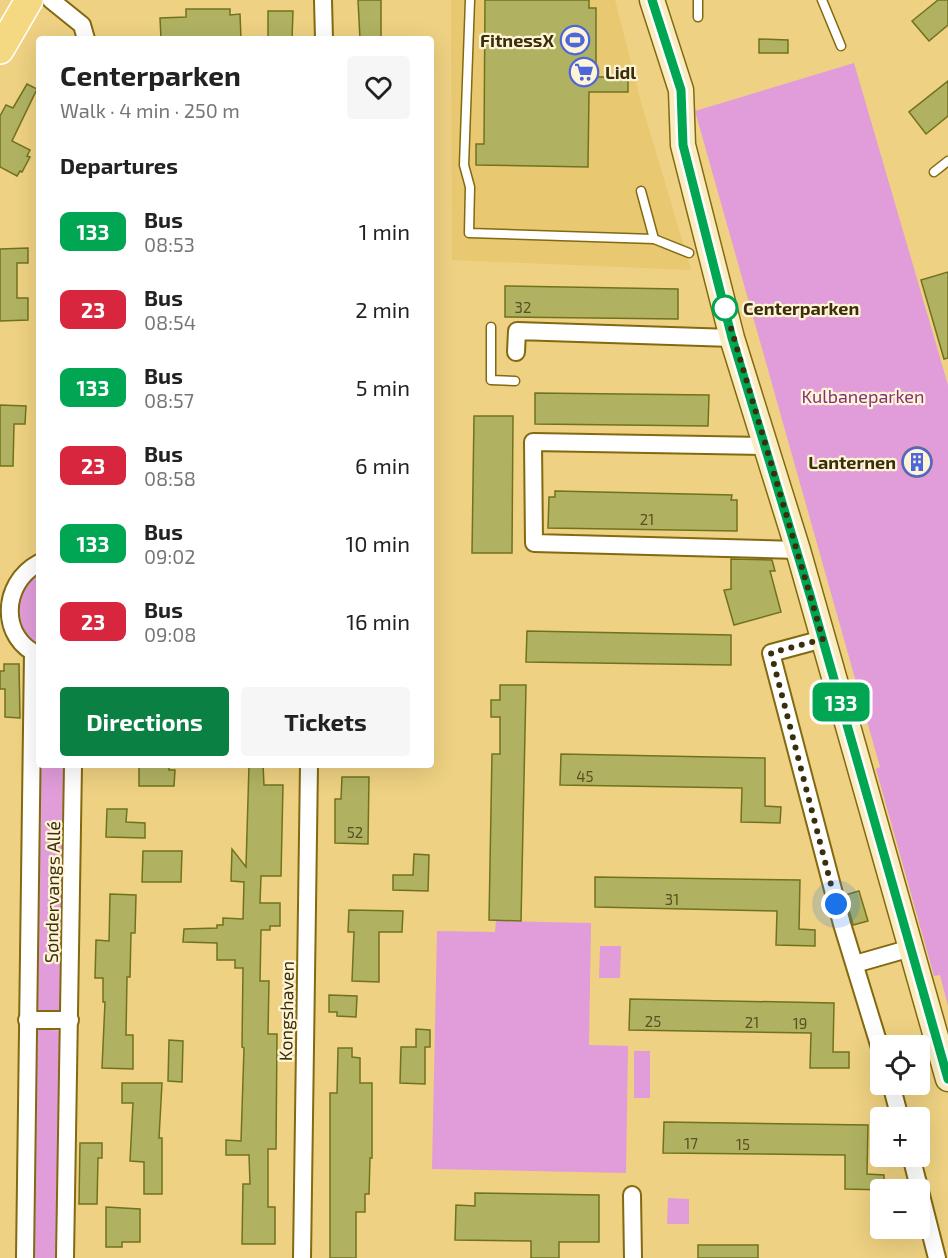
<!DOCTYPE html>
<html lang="en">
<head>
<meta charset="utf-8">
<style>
  :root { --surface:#fff; --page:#f6f6f6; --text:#222; --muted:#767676; --accent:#0b8043 }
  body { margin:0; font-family:"Exo 2",sans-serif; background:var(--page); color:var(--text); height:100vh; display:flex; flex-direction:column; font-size:22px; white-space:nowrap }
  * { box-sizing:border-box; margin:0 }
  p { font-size:20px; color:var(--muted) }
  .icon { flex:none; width:33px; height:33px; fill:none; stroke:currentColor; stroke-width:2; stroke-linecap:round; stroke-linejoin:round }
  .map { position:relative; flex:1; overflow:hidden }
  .panel { position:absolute; left:36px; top:36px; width:398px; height:732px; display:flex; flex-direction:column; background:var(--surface); border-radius:6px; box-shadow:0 6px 24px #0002 }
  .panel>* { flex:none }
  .badge { padding:0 12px; border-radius:9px; font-size:21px; line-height:39px }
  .buttons { position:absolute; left:870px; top:1035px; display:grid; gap:12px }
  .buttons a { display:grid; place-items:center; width:60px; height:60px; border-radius:6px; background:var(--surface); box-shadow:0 6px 24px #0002; font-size:30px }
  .you { position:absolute; width:30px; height:30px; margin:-15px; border:4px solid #fff; border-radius:50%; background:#1a73e8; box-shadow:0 0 0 9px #1a73e833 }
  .map>.badge { position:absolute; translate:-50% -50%; box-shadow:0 0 0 3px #fff }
  h2 { padding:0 24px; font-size:22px; line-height:54px }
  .round { display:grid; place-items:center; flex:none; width:63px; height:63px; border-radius:6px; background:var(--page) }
  .summary { display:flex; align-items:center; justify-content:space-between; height:102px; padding:0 24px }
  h1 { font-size:28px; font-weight:700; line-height:45px }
  .primary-button { display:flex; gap:12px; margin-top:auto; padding:12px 24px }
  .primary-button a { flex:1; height:69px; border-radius:6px; background:var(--accent); color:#fff; font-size:24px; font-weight:700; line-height:69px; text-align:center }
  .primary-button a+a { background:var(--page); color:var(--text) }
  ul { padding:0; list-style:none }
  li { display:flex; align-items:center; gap:18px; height:78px; padding:0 24px }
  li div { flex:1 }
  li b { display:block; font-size:22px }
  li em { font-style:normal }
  li .badge { min-width:66px; font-weight:700; text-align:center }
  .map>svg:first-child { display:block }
  .built { fill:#e8c870 }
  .green { fill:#e09dd9 }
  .building { fill:#b0b262; stroke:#71721e; stroke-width:1.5 }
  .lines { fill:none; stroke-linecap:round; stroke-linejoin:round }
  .lane-casing { stroke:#836910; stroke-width:11 }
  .street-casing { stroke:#836910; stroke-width:20 }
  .secondary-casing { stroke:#836910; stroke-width:27 }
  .primary-casing { stroke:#fff; stroke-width:30 }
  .lane { stroke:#fff; stroke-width:8 }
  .street { stroke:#fff; stroke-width:16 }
  .secondary { stroke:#f9ecc1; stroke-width:24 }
  .primary { stroke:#f4d982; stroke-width:27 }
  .line-casing { stroke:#fff; stroke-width:14 }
  .line { stroke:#00a651; stroke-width:9 }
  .walk { stroke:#3a2f0d; stroke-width:6; stroke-dasharray:0 10.8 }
  .stop-dot { fill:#fff; stroke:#00a651; stroke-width:3 }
  .labels { text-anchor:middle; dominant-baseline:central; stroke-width:4.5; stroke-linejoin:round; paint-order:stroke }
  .number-label { font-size:15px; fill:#585022 }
  .poi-label { font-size:18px; font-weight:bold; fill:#3a2f0d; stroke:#fff4d5; text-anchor:end }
  .stop-label { font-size:18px; font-weight:bold; fill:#3a2f0d; stroke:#fff4d5; text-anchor:start }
  .park-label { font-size:18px; fill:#80327c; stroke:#fff4d5 }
  .street-label { font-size:18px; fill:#3a2f0d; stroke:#fff4d5 }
</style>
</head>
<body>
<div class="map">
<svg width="948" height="1258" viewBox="0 0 948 1258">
  <rect width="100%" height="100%" fill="#eed182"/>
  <!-- built -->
  <polygon class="built" points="451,0 615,0 641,102 691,270 452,260"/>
  <!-- green -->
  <g class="green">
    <polygon points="854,63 948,385 948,1006 940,975 934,976 876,769 880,767 695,111"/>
    <polygon points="39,571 39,645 23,633 15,614 23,584"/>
    <polygon points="40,765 65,765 62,1008 59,1011 42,1013 38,1011"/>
    <polygon points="496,921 591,923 589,1045 628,1046 626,1173 432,1169 437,931 495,932"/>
    <polygon points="600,946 621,946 620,978 599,978"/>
    <polygon points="40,1029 61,1031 57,1258 34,1258 37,1031"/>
    <rect x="634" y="1051" width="16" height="47"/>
    <polygon points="668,1198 689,1199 689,1224 667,1224"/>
  </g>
  <!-- building -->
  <g class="building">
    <polygon points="358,0 381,0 381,39 360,39"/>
    <polygon points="485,0 589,0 589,8 596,8 596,77 628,77 628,92 589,92 588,167 476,165 476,144 484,144"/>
    <polygon points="938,0 948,0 948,25 929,41 912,21"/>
    <polygon points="186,9 230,9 230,15 240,14 241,39 161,39 160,18 186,17"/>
    <polygon points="268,11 293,11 292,39 268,38"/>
    <polygon points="759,39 788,40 788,53 759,53"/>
    <polygon points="948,81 948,116 926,134 909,112"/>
    <polygon points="27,84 37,89 12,141 30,150 27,156 30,157 22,172 20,171 17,176 0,167 0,116 6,105 13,108"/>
    <polygon points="28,248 28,263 17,263 17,298 28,298 28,320 0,321 0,249"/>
    <polygon points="948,272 948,358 944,359 921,280"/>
    <polygon points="505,286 678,289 678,319 505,317"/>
    <polygon points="535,393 709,395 708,426 535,424"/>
    <polygon points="0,405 26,406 25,424 14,424 13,466 0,466"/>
    <polygon points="474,416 513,416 512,553 472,553"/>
    <circle cx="917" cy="462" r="15"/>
    <polygon points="555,491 732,495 731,500 737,500 737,531 548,528 549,497 555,497"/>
    <polygon points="731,559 772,560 775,571 770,571 781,612 734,625 724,590 731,589"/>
    <polygon points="527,631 731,635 731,665 526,662"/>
    <polygon points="4,664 19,664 20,718 5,717 5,689 0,689 0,671 4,671"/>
    <polygon points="500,685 526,685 521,921 489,920 492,754 500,754 500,717 491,717 491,700 500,700"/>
    <polygon points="561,754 765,758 765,806 781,807 780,823 741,822 742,788 560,785"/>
    <polygon points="169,765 169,770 175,770 174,786 139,786 139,766"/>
    <polygon points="249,765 263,765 264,785 283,785 281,876 261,876 260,903 280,903 280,926 270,926 270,930 261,930 260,981 269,981 268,1034 277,1034 276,1149 268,1149 268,1207 275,1207 275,1244 242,1244 243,1184 250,1184 249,1155 226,1155 226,1140 241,1141 244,1048 242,1047 243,968 235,968 235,960 217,960 217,943 183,942 184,929 217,928 217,925 223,925 223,918 243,919 244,882 231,881 232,849 246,867"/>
    <polygon points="342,777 369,777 368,844 335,843 335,799 341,799"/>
    <polygon points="107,809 127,809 126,822 145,823 145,838 106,837"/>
    <polygon points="143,851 182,851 181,882 142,882"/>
    <polygon points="414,854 429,855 428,891 393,890 393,875 413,875"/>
    <polygon points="595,877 800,880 799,929 815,930 815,946 776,945 777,911 595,907"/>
    <polygon points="859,891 868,921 853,925 845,895"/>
    <polygon points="110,894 136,895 135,933 131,933 130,977 127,977 126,1035 133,1035 133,1069 102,1068 105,1002 103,1002 103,978 95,978 96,940 109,941"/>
    <polygon points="349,910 403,911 402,932 379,932 379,982 352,981 354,932 348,932"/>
    <polygon points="329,995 357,996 356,1017 337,1016 337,1012 329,1012"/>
    <polygon points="630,999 834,1003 833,1052 849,1052 849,1068 810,1068 811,1033 629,1030"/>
    <polygon points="416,1029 430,1030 430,1047 425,1047 425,1084 400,1083 401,1047 416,1047"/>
    <polygon points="169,1040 183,1041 182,1082 168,1081"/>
    <polygon points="338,1048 352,1048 352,1057 360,1058 360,1083 372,1083 372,1158 370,1158 369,1194 365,1194 365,1212 356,1212 356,1258 330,1258 330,1093 337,1093"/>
    <polygon points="122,1083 162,1083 159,1138 162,1138 162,1194 144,1194 144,1162 130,1161 133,1103 122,1103"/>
    <polygon points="664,1122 868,1125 867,1174 884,1175 884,1190 845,1189 845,1155 663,1153"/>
    <polygon points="80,1143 102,1143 102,1158 98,1158 97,1204 79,1204"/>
    <polygon points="475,1193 599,1195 599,1242 559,1242 559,1258 531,1258 531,1241 455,1240 456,1205 475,1206"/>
    <polygon points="106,1207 140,1209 140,1242 122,1242 122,1247 106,1247"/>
    <rect x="698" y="1245" width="60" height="13"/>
  </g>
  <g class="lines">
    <!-- lane casing -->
    <g class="lane-casing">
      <g id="lane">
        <polyline points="470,0 464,165 470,187 469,233 654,239 689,253"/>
        <polyline points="822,0 841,46"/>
        <polyline points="698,17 698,0"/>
        <polyline points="934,172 948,161"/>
        <polyline points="641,191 654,239"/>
        <polyline points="491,327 491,380 515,381"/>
      </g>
    </g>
    <!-- street casing -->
    <g class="street-casing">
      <g id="street">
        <polyline points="51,0 82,25 86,39"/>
        <polyline points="323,0 324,39"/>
        <polyline points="516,352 517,331 732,338"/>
        <polyline points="764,446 533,442 534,543 798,550"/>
        <path d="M39,563C0,584 0,639 39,655"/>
        <polyline points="823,639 771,653 842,924 880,1048"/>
        <polyline points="855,964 911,948"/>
        <polyline points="27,1020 70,1020"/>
        <polyline points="891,1084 900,1118"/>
        <polyline points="911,1156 937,1258"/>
        <polyline points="632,1195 633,1258"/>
        <polyline points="25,1258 33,653"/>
        <polyline points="65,1258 73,765"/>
        <polyline points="302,1258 309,765"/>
      </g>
    </g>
    <!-- secondary casing -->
    <g class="secondary-casing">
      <polyline id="secondary" points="652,0 681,90 683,145 732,338 798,550 948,1079"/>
    </g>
    <!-- primary casing -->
    <g class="primary-casing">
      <polyline id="primary" points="0,50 29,0"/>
    </g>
    <!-- lane -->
    <use href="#lane" class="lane"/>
    <!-- street -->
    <use href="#street" class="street"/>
    <!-- secondary -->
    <use href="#secondary" class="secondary"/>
    <!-- primary -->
    <use href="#primary" class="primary"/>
  </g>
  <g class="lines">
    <!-- line casing -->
    <g class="line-casing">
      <polyline id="line" points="652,0 681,90 683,145 732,338 810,595 948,1079"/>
    </g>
    <!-- line -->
    <use href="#line" class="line"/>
    <!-- walk -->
    <polyline class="walk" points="725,308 823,639 771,653 836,904"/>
  </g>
  <!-- icons -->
  <defs>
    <g id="stadium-ring" transform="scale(1.5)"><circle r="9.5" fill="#fff4d5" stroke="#4d66db" stroke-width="1.5"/><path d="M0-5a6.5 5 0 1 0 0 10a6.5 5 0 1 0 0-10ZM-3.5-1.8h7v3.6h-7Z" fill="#4d66db"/></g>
    <g id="supermarket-ring" transform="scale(1.5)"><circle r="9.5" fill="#fff4d5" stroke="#4d66db" stroke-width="1.5"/><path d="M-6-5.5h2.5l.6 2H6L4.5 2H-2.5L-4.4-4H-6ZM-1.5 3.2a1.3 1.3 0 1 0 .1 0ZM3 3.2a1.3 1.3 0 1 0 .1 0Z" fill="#4d66db"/></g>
    <g id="building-ring" transform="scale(1.5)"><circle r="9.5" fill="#fff4d5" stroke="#4d66db" stroke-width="1.5"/><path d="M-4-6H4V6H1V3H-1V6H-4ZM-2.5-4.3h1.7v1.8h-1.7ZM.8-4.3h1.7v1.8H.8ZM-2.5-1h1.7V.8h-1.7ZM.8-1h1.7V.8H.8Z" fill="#4d66db"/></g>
  </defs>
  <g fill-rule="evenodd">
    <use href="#stadium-ring" x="575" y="40"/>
    <use href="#supermarket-ring" x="584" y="72"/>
    <use href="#building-ring" x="917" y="462"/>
  </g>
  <!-- markers -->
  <circle class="stop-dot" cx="725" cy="308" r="12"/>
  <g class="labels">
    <!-- number labels -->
    <g class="number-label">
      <text x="523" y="307">32</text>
      <text x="647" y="519">21</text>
      <text x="585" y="776">45</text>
      <text x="355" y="832">52</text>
      <text x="672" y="899">31</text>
      <text x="653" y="1021">25</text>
      <text x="752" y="1022">21</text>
      <text x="800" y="1023">19</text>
      <text x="691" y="1143">17</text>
      <text x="743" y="1144">15</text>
    </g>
    <!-- poi labels -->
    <g class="poi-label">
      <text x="554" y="40">FitnessX</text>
      <text x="605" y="72" text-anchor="start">Lidl</text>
      <text x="896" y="462">Lanternen</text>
    </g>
    <!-- stop labels -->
    <g class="stop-label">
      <text x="743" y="308">Centerparken</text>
    </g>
    <!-- park labels -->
    <g class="park-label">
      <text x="863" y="396">Kulbaneparken</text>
    </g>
    <!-- street labels -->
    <g class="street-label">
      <text transform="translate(52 892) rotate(-89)">Søndervangs Allé</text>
      <text transform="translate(286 1011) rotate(-89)">Kongshaven</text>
    </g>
  </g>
</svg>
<div class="buttons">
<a><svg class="icon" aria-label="locate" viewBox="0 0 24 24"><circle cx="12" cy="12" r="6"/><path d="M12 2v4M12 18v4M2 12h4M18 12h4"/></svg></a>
<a>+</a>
<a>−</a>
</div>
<div class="you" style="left:836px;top:904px"></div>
<b class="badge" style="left:841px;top:702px;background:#00a651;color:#fff">133</b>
<section class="panel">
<div class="summary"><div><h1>Centerparken</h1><p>Walk · 4 min · 250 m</p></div><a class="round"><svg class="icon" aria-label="heart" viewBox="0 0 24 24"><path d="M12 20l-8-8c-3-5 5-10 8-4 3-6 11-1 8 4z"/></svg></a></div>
<h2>Departures</h2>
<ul>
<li><span class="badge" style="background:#00a651;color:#fff">133</span><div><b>Bus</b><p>08:53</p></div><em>1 min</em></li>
<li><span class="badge" style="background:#d7263d;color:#fff">23</span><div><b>Bus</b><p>08:54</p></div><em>2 min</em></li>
<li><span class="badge" style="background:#00a651;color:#fff">133</span><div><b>Bus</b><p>08:57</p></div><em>5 min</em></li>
<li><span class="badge" style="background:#d7263d;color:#fff">23</span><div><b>Bus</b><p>08:58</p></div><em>6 min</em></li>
<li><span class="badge" style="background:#00a651;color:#fff">133</span><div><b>Bus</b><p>09:02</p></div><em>10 min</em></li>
<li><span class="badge" style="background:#d7263d;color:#fff">23</span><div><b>Bus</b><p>09:08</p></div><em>16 min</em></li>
</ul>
<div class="primary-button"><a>Directions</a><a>Tickets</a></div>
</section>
</div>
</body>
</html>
